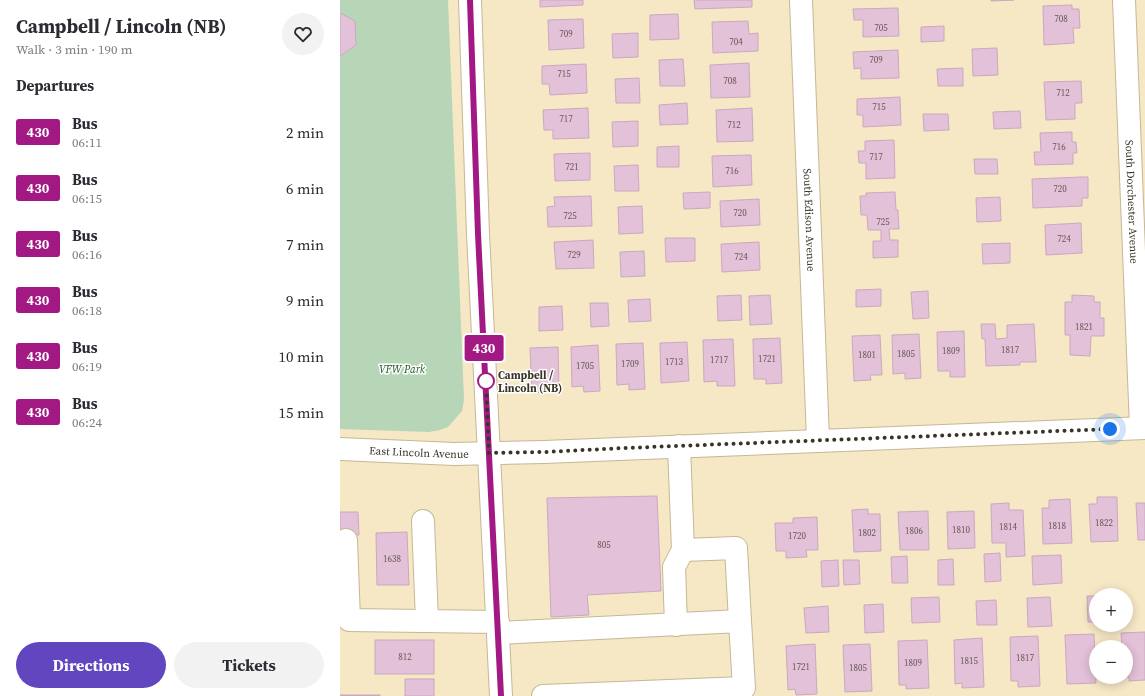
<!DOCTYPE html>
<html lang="en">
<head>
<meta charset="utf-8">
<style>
  :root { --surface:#fff; --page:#f2f2f3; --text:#2b2b33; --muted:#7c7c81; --accent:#6146bf }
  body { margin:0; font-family:"Source Serif 4",serif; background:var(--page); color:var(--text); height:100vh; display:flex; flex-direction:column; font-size:15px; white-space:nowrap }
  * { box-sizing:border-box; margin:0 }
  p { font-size:13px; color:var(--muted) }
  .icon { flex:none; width:22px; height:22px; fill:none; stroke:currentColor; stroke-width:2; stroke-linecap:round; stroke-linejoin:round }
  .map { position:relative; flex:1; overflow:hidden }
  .panel { display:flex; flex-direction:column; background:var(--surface); width:340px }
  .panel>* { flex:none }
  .badge { padding:0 8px; border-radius:3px; font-size:14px; line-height:26px }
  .tools { position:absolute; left:749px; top:588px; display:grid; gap:8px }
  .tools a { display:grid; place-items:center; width:44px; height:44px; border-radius:50%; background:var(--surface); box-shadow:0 2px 10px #0003; font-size:20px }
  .you { position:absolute; width:20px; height:20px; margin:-10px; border:3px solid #fff; border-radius:50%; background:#1a73e8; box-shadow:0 0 0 6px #1a73e833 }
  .map>.badge { position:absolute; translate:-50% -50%; box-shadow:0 0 0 2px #fff }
  h2 { padding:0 16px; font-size:15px; line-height:36px }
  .round { display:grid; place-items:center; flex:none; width:42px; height:42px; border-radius:21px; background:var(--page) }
  .head { display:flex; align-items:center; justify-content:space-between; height:68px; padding:0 16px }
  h1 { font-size:19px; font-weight:700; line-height:30px }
  .primary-button { display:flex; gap:8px; margin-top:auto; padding:8px 16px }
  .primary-button a { flex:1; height:46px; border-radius:24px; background:var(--accent); color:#fff; font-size:16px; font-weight:700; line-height:46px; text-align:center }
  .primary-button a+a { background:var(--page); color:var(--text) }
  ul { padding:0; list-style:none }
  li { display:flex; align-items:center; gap:12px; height:56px; padding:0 16px }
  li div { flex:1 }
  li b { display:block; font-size:15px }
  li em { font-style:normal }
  li .badge { min-width:44px; font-weight:700; text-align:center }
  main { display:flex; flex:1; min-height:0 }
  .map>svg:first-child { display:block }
  .green { fill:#b7d6b7 }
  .building { fill:#e3c1d8; stroke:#caa9bf }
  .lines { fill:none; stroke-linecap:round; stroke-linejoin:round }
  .minor-casing { stroke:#c5b896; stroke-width:24 }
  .minor { stroke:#fff; stroke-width:22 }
  .line-casing { stroke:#fff; stroke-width:9 }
  .line { stroke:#a31984; stroke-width:6 }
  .walk { stroke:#393426; stroke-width:4; stroke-dasharray:0 7.2 }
  .stop-dot { fill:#fff; stroke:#a31984; stroke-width:2 }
  .labels { text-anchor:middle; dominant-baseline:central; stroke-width:3; stroke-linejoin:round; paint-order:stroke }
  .number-label { font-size:9px; fill:#645752 }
  .street-label { font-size:11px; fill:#393426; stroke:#fff }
  .park-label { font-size:11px; font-style:italic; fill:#1d5923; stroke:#fff }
  .stop-label { font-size:11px; font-weight:bold; fill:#393426; stroke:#fff; text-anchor:start }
</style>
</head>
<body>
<main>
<section class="panel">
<div class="head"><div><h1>Campbell / Lincoln (NB)</h1><p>Walk · 3 min · 190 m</p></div><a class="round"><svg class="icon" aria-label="heart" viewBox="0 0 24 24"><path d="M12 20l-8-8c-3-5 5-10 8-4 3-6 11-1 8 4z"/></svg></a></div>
<h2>Departures</h2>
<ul>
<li><span class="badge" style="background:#a31984;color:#fff">430</span><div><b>Bus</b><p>06:11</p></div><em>2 min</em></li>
<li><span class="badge" style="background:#a31984;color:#fff">430</span><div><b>Bus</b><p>06:15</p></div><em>6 min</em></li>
<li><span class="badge" style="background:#a31984;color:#fff">430</span><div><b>Bus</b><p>06:16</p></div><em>7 min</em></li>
<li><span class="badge" style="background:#a31984;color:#fff">430</span><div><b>Bus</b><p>06:18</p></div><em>9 min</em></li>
<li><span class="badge" style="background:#a31984;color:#fff">430</span><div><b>Bus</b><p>06:19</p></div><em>10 min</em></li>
<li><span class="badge" style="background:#a31984;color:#fff">430</span><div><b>Bus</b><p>06:24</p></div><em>15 min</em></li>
</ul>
<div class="primary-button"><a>Directions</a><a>Tickets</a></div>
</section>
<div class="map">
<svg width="805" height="696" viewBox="0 0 805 696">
  <rect width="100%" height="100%" fill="#f6e7c5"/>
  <!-- green -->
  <polygon class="green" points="0,0 108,0 124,400 122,411 108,427 100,430 89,432 0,429"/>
  <!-- building -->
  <g class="building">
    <polygon points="200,0 243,0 243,5 200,7"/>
    <polygon points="354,0 412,0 412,7 355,9"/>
    <polygon points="651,0 674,0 651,1"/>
    <polygon points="732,5 732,9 739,9 740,28 733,28 734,43 704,45 703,6"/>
    <polygon points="558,8 559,36 523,37 523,20 514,20 513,9"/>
    <polygon points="0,13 15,21 16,45 0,56"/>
    <polygon points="338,14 339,39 310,40 310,15"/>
    <polygon points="243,19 244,48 209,50 208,20"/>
    <polygon points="408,21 409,34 418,33 418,51 373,53 372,22"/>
    <polygon points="604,26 604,41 581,42 581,27"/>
    <polygon points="298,33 298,57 273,58 272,34"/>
    <polygon points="657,48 658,75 633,76 632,49"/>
    <polygon points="558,50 559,78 521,79 521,68 514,69 513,52"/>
    <polygon points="343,59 345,86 320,86 319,60"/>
    <polygon points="409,63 410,97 371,98 370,65"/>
    <polygon points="246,64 247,93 210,95 209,84 202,84 202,66"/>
    <polygon points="623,68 623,86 598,86 597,69"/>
    <polygon points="299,78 300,103 276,103 275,79"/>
    <polygon points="741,81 742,103 735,103 735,119 706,120 704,82"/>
    <polygon points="560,97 561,125 523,127 523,115 517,115 517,99"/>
    <polygon points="347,103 348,124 320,125 319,105"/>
    <polygon points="248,108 249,138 213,139 213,130 204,130 203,110"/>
    <polygon points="412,108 413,141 377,142 376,110"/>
    <polygon points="680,111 681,128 654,129 653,112"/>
    <polygon points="583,114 608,114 609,130 584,131"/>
    <polygon points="298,121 298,146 273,147 272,122"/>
    <polygon points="732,132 732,142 736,142 737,153 733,153 733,164 695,165 694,152 701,152 700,133"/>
    <polygon points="554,140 555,178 526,179 526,163 519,163 518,151 525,151 525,141"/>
    <polygon points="339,146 339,167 317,167 317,147"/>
    <polygon points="250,153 250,180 215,181 214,154"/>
    <polygon points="411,155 412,185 373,187 372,156"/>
    <polygon points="634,159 657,159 658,174 635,174"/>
    <polygon points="298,165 299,191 275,191 274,166"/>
    <polygon points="741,177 748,177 748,198 742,198 742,206 693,208 692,179"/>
    <polygon points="370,192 370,208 344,209 343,193"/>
    <polygon points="555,192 556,210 558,210 559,229 549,229 550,240 558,240 558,257 533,258 533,241 541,241 541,230 528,230 527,215 521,215 520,196 526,196 526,193"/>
    <polygon points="251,196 252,226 208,227 207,207 215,206 214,197"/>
    <polygon points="660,197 661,221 637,222 636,198"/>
    <polygon points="419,199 420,225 381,227 380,201"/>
    <polygon points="302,206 303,233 279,234 278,207"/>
    <polygon points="741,223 742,253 706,255 705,225"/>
    <polygon points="325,238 355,238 355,261 326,262"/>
    <polygon points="253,240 254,268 216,269 214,242"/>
    <polygon points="419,242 420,270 382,272 381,244"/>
    <polygon points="670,243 670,263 643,264 642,244"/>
    <polygon points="304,251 305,276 281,277 280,252"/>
    <polygon points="541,289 541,306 516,307 516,290"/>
    <polygon points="588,291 589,318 573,319 571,292"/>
    <polygon points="401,295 402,320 378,321 377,296"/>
    <polygon points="430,295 432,324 410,325 409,296"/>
    <polygon points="732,295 754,296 754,302 760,302 760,318 764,318 764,336 751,336 750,356 730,355 730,335 725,335 725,302 732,302"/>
    <polygon points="310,299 311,321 289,322 288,300"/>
    <polygon points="250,303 268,303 269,326 251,327"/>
    <polygon points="222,306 223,330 199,331 199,307"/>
    <polygon points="641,324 655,324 656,339 667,338 667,325 694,324 696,362 680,362 680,365 646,366 645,339 642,339"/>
    <polygon points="624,331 625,377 610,377 610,371 598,371 597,332"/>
    <polygon points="579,334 581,378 565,379 565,373 553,374 552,335"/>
    <polygon points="540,335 542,375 530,375 531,380 514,381 512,336"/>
    <polygon points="440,338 442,383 426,384 426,379 414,379 413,339"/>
    <polygon points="393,339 395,386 377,386 377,381 364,382 363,340"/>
    <polygon points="347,342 349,381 321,383 320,343"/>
    <polygon points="303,343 305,389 289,390 289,384 277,385 276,344"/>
    <polygon points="258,345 260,391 244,392 243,386 232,387 231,347"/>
    <polygon points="218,347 219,388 207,388 207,392 192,393 190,348"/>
    <polygon points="317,496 321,591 247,595 249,615 211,617 207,498"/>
    <polygon points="757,497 777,497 778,541 751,542 749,504 757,504"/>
    <polygon points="730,499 732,543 703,544 702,508 709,508 709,500"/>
    <polygon points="669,503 669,510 683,510 685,556 666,557 666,543 652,543 651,504"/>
    <polygon points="796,503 805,503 805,540 798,540"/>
    <polygon points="528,509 528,514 540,514 541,551 514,552 512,510"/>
    <polygon points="588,511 589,550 560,550 558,512"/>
    <polygon points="634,511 635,548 608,549 607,512"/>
    <polygon points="0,512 18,512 19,535 0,536"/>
    <polygon points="477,517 478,550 466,550 467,557 446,558 446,551 436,551 435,523 453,523 453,518"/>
    <polygon points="67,532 69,585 37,585 36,533"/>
    <polygon points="660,553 661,581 645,582 644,554"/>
    <polygon points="721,555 722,583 693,585 692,556"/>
    <polygon points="567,556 568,583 552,583 551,557"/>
    <polygon points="613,559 614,585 598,585 598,560"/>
    <polygon points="498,560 499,586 482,587 481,561"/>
    <polygon points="503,560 519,560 520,584 504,585"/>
    <polygon points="747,596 756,596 756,622 748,622"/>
    <polygon points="599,597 600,622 572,623 571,598"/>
    <polygon points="710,597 712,626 688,627 687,598"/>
    <polygon points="656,600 657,625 637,625 636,601"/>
    <polygon points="543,604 544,632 525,633 524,605"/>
    <polygon points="488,606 489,632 466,633 464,608"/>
    <polygon points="805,632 805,680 789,681 789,677 786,677 786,647 782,647 781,633"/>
    <polygon points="754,634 756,683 727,684 725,635"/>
    <polygon points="698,636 700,686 678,687 678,681 671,681 670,637"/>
    <polygon points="642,638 644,687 622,688 622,683 615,684 614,640"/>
    <rect x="35" y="640" width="59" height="34"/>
    <polygon points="587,640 589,688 566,689 566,685 559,685 558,641"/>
    <polygon points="475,644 477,694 456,695 455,689 448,690 446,646"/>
    <polygon points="530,644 532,691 505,692 503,645"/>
    <rect x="65" y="679" width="29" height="17"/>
    <rect x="0" y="695" width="40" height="1"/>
  </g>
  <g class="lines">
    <!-- minor casing -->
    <g class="minor-casing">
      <g id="minor">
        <polyline points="130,0 138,234 161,696"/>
        <path id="s1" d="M461,0L478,440"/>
        <path id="s2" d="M784,0L801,428"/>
        <path id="s3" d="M0,449L114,454L204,452L805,428"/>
        <polyline points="83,521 87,621"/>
        <polyline points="6,540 9,620 158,622"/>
        <polyline points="343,550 396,548 400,621"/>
        <polyline points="336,625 334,567 343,550 339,446"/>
        <polyline points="158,633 400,621 404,688 203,696"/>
      </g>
    </g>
    <!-- minor -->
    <use href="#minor" class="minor"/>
  </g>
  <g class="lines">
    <!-- line casing -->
    <g class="line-casing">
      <polyline id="line" points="130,0 138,234 161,696"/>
    </g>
    <!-- line -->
    <use href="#line" class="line"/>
    <!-- walk -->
    <polyline class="walk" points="146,381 149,453 204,452 285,448 770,429"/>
  </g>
  <!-- markers -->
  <circle class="stop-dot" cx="146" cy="381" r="8"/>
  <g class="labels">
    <!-- number labels -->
    <g class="number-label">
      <text x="721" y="19">708</text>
      <text x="541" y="28">705</text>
      <text x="226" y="34">709</text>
      <text x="396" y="42">704</text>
      <text x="536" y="60">709</text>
      <text x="224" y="74">715</text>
      <text x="390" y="81">708</text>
      <text x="723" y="93">712</text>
      <text x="539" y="107">715</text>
      <text x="226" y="119">717</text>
      <text x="394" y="125">712</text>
      <text x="719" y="147">716</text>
      <text x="536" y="157">717</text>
      <text x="232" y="167">721</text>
      <text x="392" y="171">716</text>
      <text x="720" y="189">720</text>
      <text x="400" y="213">720</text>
      <text x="230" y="216">725</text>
      <text x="543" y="222">725</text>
      <text x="724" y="239">724</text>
      <text x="234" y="255">729</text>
      <text x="401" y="257">724</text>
      <text x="744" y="327">1821</text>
      <text x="670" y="350">1817</text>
      <text x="611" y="351">1809</text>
      <text x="566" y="354">1805</text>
      <text x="527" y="355">1801</text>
      <text x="427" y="359">1721</text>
      <text x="379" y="360">1717</text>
      <text x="334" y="362">1713</text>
      <text x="290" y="364">1709</text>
      <text x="245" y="366">1705</text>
      <text x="764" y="523">1822</text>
      <text x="717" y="526">1818</text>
      <text x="668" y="527">1814</text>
      <text x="621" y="530">1810</text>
      <text x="574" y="531">1806</text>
      <text x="527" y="533">1802</text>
      <text x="457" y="536">1720</text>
      <text x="264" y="545">805</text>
      <text x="52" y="559">1638</text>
      <text x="65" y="657">812</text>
      <text x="685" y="658">1817</text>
      <text x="629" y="661">1815</text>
      <text x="573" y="663">1809</text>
      <text x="461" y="667">1721</text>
      <text x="518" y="668">1805</text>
    </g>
    <!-- street labels -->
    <g class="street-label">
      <text stroke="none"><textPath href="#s2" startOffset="202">South Dorchester Avenue</textPath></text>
      <text stroke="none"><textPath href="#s1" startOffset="220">South Edison Avenue</textPath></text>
      <text stroke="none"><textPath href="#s3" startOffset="79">East Lincoln Avenue</textPath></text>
    </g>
    <!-- park labels -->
    <g class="park-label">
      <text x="62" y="369">VFW Park</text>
    </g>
    <!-- stop labels -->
    <g class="stop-label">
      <text x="158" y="375">Campbell /<tspan x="158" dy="13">Lincoln (NB)</tspan></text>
    </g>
  </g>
</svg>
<div class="tools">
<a>+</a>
<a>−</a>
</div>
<div class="you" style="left:770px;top:429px"></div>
<b class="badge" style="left:144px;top:348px;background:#a31984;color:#fff">430</b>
</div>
</main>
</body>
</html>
